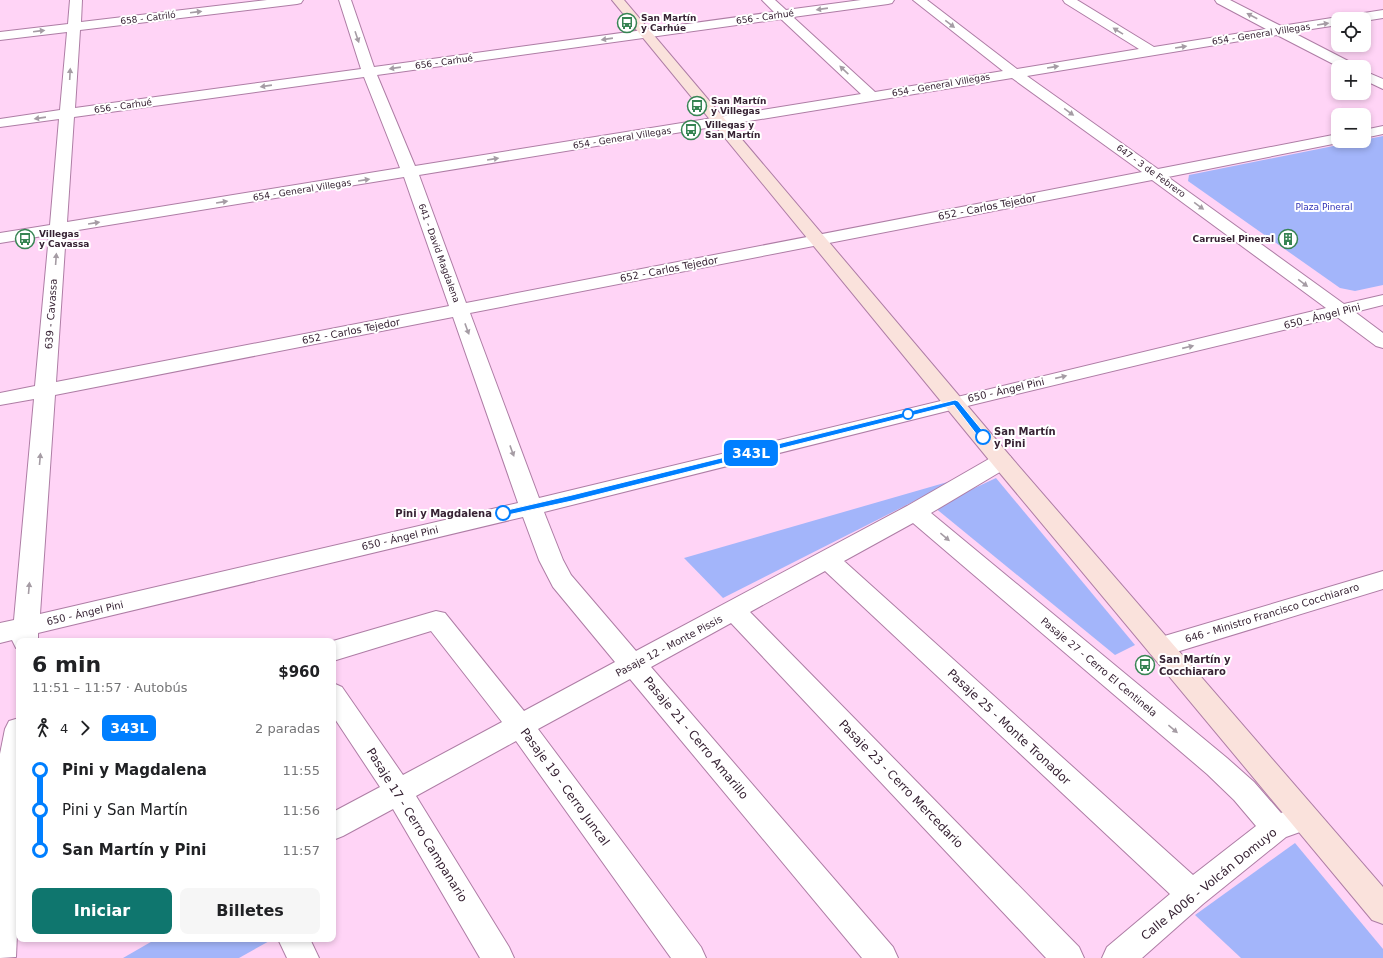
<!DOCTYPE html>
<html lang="es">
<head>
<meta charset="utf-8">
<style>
  :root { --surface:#fff; --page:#f6f6f6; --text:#202124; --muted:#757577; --accent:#0f766e }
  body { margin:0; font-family:"DejaVu Sans",sans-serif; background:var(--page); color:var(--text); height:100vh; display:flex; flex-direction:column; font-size:15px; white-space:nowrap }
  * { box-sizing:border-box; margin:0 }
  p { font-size:13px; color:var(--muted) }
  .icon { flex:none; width:22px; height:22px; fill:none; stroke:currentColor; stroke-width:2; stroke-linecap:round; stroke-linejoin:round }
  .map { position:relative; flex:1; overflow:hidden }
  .side { position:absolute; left:16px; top:638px; width:320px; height:304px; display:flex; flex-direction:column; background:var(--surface); border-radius:8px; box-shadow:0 2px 6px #0003 }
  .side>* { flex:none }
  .badge { padding:0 8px; border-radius:6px; font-size:14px; line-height:26px }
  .controls { position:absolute; left:1331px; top:12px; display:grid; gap:8px }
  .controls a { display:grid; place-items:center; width:40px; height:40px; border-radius:8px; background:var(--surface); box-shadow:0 2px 6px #0003; font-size:20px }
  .map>.badge { position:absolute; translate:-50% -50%; box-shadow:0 0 0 2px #fff }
  .legs { display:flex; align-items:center; gap:6px; height:44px; padding:0 16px; font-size:13px }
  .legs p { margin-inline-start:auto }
  .summary { display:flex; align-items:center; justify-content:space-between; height:68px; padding:0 16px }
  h1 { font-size:22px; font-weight:700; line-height:30px }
  .primary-button { display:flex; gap:8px; margin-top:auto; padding:8px 16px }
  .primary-button a { flex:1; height:46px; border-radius:8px; background:var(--accent); color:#fff; font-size:16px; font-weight:700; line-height:46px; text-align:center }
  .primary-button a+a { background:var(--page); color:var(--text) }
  ul { padding:0 16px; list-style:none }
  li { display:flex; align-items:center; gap:14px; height:40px; font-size:15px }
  li i { display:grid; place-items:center; width:6px; height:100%; margin:0 5px; background:currentColor }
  li i::after { content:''; width:10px; height:10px; margin:-5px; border:3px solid; border-radius:50%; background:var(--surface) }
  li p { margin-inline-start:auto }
  li:first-child i { background:linear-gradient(#0000 50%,currentColor 0) }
  li:last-child i { background:linear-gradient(currentColor 50%,#0000 0) }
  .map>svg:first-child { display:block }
  .green { fill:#a3b5fa }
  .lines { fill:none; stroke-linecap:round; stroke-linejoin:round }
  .minor-casing { stroke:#ae7da5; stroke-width:2 }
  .secondary-casing { stroke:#ae7da5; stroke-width:2 }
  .minor { fill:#fff; fill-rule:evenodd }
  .secondary { fill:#fae2dc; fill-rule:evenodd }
  .oneway { fill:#a59ca4 }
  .line-1 { fill:#007fff; stroke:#fff }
  .stop-1-dot { fill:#fff; stroke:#007fff; stroke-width:2 }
  .labels { text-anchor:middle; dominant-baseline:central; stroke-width:4; stroke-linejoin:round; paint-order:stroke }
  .far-street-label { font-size:9px; fill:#372334; stroke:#fff }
  .far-poi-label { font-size:9px; font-weight:bold; fill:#372334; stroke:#fff; text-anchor:start }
  .far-park-label { font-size:9px; fill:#3133b6; stroke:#fff }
  .street-label { font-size:10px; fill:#372334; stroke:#fff }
  .stop-label { font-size:10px; font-weight:bold; fill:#372334; stroke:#fff; text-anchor:start }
  .poi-label { font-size:10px; font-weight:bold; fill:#372334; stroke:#fff; text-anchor:start }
  .near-street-label { font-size:12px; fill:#372334; stroke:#fff }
</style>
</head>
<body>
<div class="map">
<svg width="1383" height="958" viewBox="0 0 1383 958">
  <rect width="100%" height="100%" fill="#ffd4f6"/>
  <!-- green -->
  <g class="green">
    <polygon points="1383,136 1383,285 1355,291 1340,288 1188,181 1189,175"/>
    <polygon points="996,478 1135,645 1115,655 934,507"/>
    <polygon points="958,479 723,598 684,558"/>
    <polygon points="1295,843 1383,949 1383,958 1241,958 1195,915"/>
    <polygon points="156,939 273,939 239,958 123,958"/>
  </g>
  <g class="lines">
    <!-- minor casing -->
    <g class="minor-casing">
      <g id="minor">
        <path d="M70,0H82L81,22L267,0H303L301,3L297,4L80,30L75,108L361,69L339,0H351L374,67L774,12L762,0H775L786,10L861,0H894L892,3L888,4L793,17L875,92L1003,71L913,0H927L1017,69L1139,49L1065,3L1063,0H1077L1154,47L1266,29L1217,3L1215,0H1230L1281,26L1338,17L1342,18L1338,19V25L1292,32L1354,64L1356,67H1339L1277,35L1027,76L1158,169L1338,134V141H1344L1343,142L1168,177L1344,304L1383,295V305L1355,312L1383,333V348L1376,346L1337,317L955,409L544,512L563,560L571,575L636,651L907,506L994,456L1002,454L1010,456L1013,461L1010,466L931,513L1227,758L1254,782L1281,813L1304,805L1314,809L1318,818L1314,827L1286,837L1203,904L1142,958H1102L1107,947L1170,894L825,571L750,612L1079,947L1084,958H1046L731,623L651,667L893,947L898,958H862L630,679L538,729L701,947L706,958H671L516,741L416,796L509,947L514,958H480L393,809L343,836L333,840V812L380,787L333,716V683L342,687L403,775L502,722L431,631L333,661V641L436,611L445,613L524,711L615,662L553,587L539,560L523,517L38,633V641H19V649L16,648L12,640L0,643V623L14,620L34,399L0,405V393L35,386L49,235L0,243V233L50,225L59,119L0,127V119L60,110L67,32L0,40V32L68,24ZM781,19L861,94L415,166L377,75ZM364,77L400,168L67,222L74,117ZM1012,78L1142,172L466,303L419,175ZM404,177L449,306L56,382L66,232ZM1152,180L1326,308L539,498L470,313ZM453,317L518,503L40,614L55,395ZM913,523L1207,774L1234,800L1256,826L1193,875L844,561Z"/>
        <polygon points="1383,10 1383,18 1364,21 1364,19 1345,19 1347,16 1351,15"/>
        <polygon points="1364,71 1383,79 1383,89 1364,80"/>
        <polygon points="1383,126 1383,134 1364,138 1364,130"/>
        <polygon points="1383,571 1383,589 1160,657 1151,654 1147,647 1151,640"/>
        <polygon points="19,718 19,887 16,957 0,958 0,754 5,729 9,721"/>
        <polygon points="278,939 310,939 319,958 287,958"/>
      </g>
    </g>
    <!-- secondary casing -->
    <g class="secondary-casing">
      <polygon id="secondary" points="612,0 624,0 1010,456 1383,887 1383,924 1372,920 994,466"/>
    </g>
    <!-- minor -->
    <use href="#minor" class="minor"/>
    <!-- secondary -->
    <use href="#secondary" class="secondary"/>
  </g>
  <!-- one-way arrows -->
  <defs><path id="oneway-solid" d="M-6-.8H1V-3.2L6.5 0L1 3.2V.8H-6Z"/></defs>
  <g class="oneway">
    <use href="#oneway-solid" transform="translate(822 9) rotate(172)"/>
    <use href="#oneway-solid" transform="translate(196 12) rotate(-7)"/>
    <use href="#oneway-solid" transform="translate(1252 16) rotate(-152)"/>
    <use href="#oneway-solid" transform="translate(950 24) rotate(38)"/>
    <use href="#oneway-solid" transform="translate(1323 24) rotate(-9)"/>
    <use href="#oneway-solid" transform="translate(39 31) rotate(-7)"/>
    <use href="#oneway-solid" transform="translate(1118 31) rotate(-148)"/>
    <use href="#oneway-solid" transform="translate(357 37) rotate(71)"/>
    <use href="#oneway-solid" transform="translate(607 39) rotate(172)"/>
    <use href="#oneway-solid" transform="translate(1181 47) rotate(-9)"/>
    <use href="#oneway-solid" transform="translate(1053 67) rotate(-9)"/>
    <use href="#oneway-solid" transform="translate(395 68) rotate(172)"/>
    <use href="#oneway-solid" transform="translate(844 70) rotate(-137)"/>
    <use href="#oneway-solid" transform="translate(70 74) rotate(-87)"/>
    <use href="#oneway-solid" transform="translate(266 86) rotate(172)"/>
    <use href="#oneway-solid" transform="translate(1069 112) rotate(36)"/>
    <use href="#oneway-solid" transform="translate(40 118) rotate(172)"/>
    <use href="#oneway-solid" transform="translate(493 159) rotate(-9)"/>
    <use href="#oneway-solid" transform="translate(364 180) rotate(-9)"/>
    <use href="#oneway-solid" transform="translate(222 202) rotate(-9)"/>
    <use href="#oneway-solid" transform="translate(1199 206) rotate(36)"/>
    <use href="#oneway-solid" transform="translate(94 223) rotate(-9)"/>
    <use href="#oneway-solid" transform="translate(56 259) rotate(-86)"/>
    <use href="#oneway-solid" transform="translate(1303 283) rotate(37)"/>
    <use href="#oneway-solid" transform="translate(467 329) rotate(70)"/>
    <use href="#oneway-solid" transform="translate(1188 347) rotate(-13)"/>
    <use href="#oneway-solid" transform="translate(1061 377) rotate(-13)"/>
    <use href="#oneway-solid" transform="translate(512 451) rotate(70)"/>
    <use href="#oneway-solid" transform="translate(40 459) rotate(-85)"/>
    <use href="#oneway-solid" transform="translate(945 537) rotate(40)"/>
    <use href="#oneway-solid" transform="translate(29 588) rotate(-85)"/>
    <use href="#oneway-solid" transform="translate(1173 729) rotate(40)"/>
  </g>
  <!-- line-1 -->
  <polygon class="line-1" points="955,400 958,401 986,435 986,439 980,439 954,405 572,501 503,516 499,513 503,511 572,495"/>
  <!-- icons -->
  <defs>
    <g id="bus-ring" transform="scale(1)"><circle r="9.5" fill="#fff" stroke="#378453" stroke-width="1.5"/><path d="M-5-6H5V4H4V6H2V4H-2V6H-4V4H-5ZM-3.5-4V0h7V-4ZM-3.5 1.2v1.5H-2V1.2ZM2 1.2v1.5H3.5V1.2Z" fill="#378453"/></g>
    <g id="building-ring" transform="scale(1)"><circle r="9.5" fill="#fff" stroke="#378453" stroke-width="1.5"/><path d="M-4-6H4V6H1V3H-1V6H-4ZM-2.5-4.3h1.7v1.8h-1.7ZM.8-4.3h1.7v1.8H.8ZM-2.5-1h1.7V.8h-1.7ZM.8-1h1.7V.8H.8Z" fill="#378453"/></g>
  </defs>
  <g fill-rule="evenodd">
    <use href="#bus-ring" x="627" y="23"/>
    <use href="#bus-ring" x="697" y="106"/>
    <use href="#bus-ring" x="691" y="130"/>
    <use href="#bus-ring" x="25" y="239"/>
    <use href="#building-ring" x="1288" y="239"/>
    <use href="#bus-ring" x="1145" y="665"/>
  </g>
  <!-- markers -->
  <g class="stop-1-dot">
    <circle cx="908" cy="414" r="5"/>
    <circle cx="983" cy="437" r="7"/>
    <circle cx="503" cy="513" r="7"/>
  </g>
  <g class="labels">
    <!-- far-street labels -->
    <g class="far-street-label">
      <text transform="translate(765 17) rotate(-8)">656 - Carhué</text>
      <text transform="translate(148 18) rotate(-7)">658 - Catriló</text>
      <text transform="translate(1261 34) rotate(-9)">654 - General Villegas</text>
      <text transform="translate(444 62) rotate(-8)">656 - Carhué</text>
      <text transform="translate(941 85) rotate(-10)">654 - General Villegas</text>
      <text transform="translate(123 106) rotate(-8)">656 - Carhué</text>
      <text transform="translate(622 138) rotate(-9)">654 - General Villegas</text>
      <text transform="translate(1151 171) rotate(36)">647 - 3 de Febrero</text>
      <text transform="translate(302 190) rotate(-9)">654 - General Villegas</text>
      <text transform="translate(439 253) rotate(70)">641 - David Magdalena</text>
    </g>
    <!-- far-poi labels -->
    <g class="far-poi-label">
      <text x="641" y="18">San Martín<tspan x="641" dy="10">y Carhúe</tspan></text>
      <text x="711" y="101">San Martín<tspan x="711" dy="10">y Villegas</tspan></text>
      <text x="705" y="125">Villegas y<tspan x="705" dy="10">San Martín</tspan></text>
      <text x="39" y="234">Villegas<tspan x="39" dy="10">y Cavassa</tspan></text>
      <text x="1274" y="239" text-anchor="end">Carrusel Pineral</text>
    </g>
    <!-- far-park labels -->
    <g class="far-park-label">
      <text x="1324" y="207">Plaza Pineral</text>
    </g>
    <!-- street labels -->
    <g class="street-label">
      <text transform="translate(987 207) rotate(-11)">652 - Carlos Tejedor</text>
      <text transform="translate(669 269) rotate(-11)">652 - Carlos Tejedor</text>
      <text transform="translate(51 314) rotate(-86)">639 - Cavassa</text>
      <text transform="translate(1322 316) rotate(-14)">650 - Ángel Pini</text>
      <text transform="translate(351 331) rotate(-11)">652 - Carlos Tejedor</text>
      <text transform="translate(1006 390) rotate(-13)">650 - Ángel Pini</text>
      <text transform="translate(400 538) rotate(-13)">650 - Ángel Pini</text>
      <text transform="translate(85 613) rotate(-13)">650 - Ángel Pini</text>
      <text transform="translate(1272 613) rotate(-17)">646 - Ministro Francisco Cocchiararo</text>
      <text transform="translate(669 646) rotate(-28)">Pasaje 12 - Monte Pissis</text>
      <text transform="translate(1099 667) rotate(40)">Pasaje 27 - Cerro El Centinela</text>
    </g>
    <!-- stop labels -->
    <g class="stop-label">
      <text x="994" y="431">San Martín<tspan x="994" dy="12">y Pini</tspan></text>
      <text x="492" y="513" text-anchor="end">Pini y Magdalena</text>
    </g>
    <!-- poi labels -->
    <g class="poi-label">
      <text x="1159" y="659">San Martín y<tspan x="1159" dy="12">Cocchiararo</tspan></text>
    </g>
    <!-- near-street labels -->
    <g class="near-street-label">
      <text transform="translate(1009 727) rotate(43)">Pasaje 25 - Monte Tronador</text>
      <text transform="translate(696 738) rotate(50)">Pasaje 21 - Cerro Amarillo</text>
      <text transform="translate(901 784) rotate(46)">Pasaje 23 - Cerro Mercedario</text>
      <text transform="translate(565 787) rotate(54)">Pasaje 19 - Cerro Juncal</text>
      <text transform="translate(417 825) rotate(58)">Pasaje 17 - Cerro Campanario</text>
      <text transform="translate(1209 884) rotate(-39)">Calle A006 - Volcán Domuyo</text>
    </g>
  </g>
</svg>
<div class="controls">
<a><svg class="icon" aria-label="locate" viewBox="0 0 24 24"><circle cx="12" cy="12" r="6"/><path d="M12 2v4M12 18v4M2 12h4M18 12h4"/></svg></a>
<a>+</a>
<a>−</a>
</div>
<b class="badge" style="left:751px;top:453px;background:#007fff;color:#fff">343L</b>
<section class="side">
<div class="summary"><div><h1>6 min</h1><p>11:51 – 11:57 · Autobús</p></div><b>$960</b></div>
<div class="legs"><svg class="icon" aria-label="walk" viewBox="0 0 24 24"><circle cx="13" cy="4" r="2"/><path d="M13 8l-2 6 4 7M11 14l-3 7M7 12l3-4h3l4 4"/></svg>4<svg class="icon" aria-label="forward" viewBox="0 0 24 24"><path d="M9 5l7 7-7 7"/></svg><b class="badge" style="background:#007fff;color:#fff">343L</b><p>2 paradas</p></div>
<ul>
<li><i style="color:#007fff"></i><b>Pini y Magdalena</b><p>11:55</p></li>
<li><i style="color:#007fff"></i><span>Pini y San Martín</span><p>11:56</p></li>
<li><i style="color:#007fff"></i><b>San Martín y Pini</b><p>11:57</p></li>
</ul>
<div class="primary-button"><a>Iniciar</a><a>Billetes</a></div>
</section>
</div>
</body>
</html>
